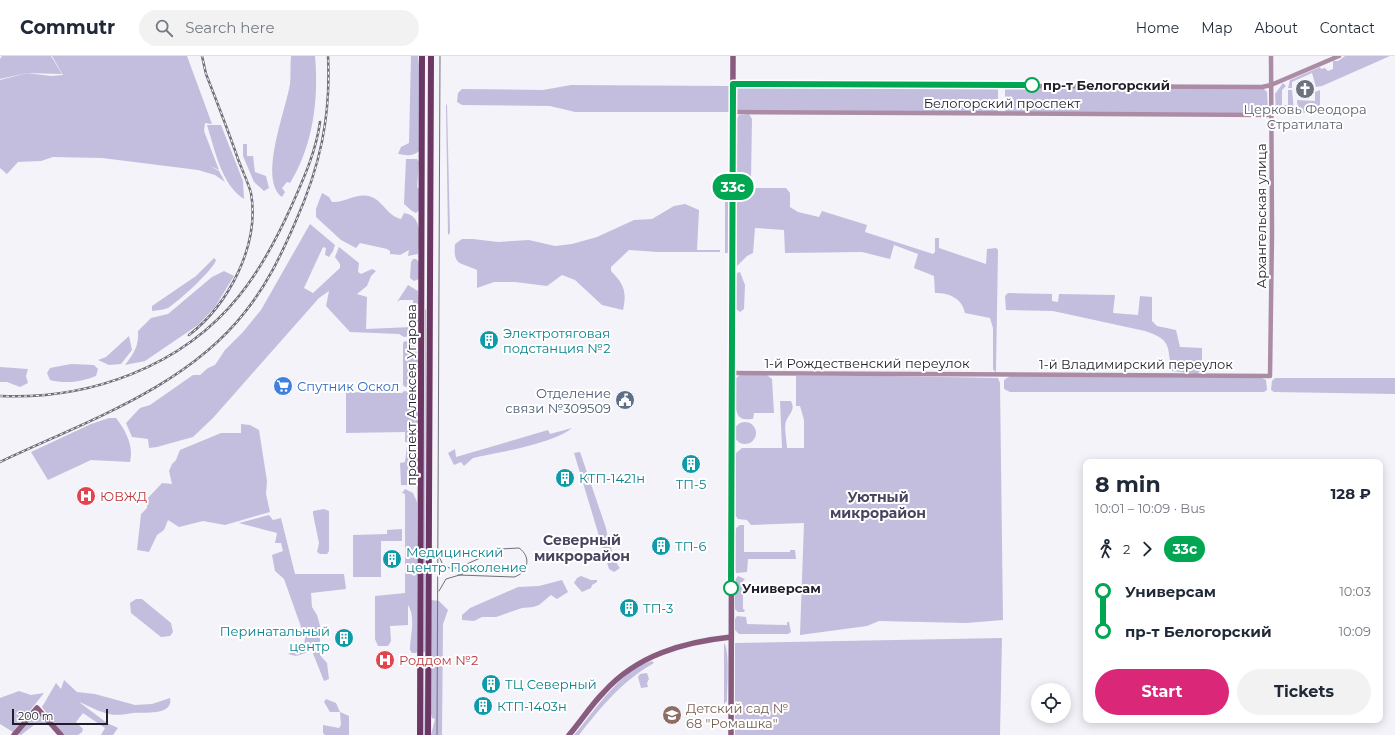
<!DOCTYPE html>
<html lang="en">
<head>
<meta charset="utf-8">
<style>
  :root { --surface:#fff; --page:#f2f2f3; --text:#1f2937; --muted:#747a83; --line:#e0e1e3; --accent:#db2777 }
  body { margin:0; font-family:Montserrat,sans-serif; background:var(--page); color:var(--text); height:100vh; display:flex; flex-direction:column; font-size:15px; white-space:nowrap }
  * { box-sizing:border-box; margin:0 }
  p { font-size:13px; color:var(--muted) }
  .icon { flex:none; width:22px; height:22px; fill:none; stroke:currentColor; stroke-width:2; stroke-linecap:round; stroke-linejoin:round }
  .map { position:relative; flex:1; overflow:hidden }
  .panel { position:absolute; left:1083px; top:403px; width:300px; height:264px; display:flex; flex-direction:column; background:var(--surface); border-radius:8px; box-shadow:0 2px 10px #0003 }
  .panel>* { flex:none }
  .badge { padding:0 8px; border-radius:13px; font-size:14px; line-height:26px }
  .tools { position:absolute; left:1031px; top:627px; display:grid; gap:8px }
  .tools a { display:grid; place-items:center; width:40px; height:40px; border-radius:50%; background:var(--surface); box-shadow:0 2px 10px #0003; font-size:20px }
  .scale { position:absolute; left:12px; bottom:10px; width:96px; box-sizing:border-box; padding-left:4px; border:2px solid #201e2a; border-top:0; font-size:11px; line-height:14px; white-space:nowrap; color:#201e2a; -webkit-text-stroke:3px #fff; paint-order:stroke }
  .map>.badge { position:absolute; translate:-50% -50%; box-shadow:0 0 0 2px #fff }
  .legs { display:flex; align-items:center; gap:6px; height:44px; padding:0 12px; font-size:13px }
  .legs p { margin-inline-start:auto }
  .headline { display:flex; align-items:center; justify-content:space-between; height:68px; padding:0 12px }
  h1 { font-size:22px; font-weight:700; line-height:30px }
  .primary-button { display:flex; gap:8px; margin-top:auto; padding:8px 12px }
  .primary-button a { flex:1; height:46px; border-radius:24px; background:var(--accent); color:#fff; font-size:16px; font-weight:700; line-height:46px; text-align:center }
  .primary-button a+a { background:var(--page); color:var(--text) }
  ul { padding:0 12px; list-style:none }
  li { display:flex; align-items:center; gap:14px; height:40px; font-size:15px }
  li i { display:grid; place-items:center; width:6px; height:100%; margin:0 5px; background:currentColor }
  li i::after { content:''; width:10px; height:10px; margin:-5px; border:3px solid; border-radius:50%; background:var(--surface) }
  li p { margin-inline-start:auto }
  li:first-child i { background:linear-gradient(#0000 50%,currentColor 0) }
  li:last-child i { background:linear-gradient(currentColor 50%,#0000 0) }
  header { display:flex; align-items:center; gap:24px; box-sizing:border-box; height:56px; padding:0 20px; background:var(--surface); border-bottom:1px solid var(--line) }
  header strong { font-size:19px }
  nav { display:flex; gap:22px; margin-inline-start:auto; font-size:14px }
  .search { width:280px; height:36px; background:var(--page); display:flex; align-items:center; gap:10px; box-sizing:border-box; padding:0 14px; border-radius:22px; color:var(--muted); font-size:15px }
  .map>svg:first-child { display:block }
  .green { fill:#c3bede }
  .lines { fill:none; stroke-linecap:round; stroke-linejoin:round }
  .tertiary { stroke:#ac8ca5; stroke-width:4.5 }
  .secondary { stroke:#885b7f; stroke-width:5.5 }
  .primary { stroke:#6d3763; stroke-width:6 }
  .tram { stroke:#716f79; stroke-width:1 }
  .rail-casing { stroke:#716f79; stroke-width:2.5 }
  .rail { stroke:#fff; stroke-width:1; stroke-dasharray:3; stroke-linecap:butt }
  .line-1-casing { stroke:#fff; stroke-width:9 }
  .line-1 { stroke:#00a651; stroke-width:6 }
  .stop-1-dot { fill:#fff; stroke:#00a651; stroke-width:2 }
  .labels { text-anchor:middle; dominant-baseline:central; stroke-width:4; stroke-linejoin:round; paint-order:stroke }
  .stop-label { font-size:13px; font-weight:bold; fill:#201e2a; stroke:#fff; text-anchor:start }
  .street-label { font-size:13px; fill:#201e2a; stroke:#fff }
  .worship-label { font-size:13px; fill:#5b616d; stroke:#fff }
  .culture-label { font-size:13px; fill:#0d838f; stroke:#fff; text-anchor:start }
  .shop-label { font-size:13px; fill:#366cbe; stroke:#fff; text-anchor:start }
  .service-label { font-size:13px; fill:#4e5e75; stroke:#fff; text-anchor:end }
  .health-label { font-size:13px; fill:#be3a42; stroke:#fff; text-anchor:start }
  .education-label { font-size:13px; fill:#785e54; stroke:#fff; text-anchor:start }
  .neighbourhood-label { font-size:14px; font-weight:bold; fill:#49445f; stroke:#fff }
</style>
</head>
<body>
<header>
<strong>Commutr</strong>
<div class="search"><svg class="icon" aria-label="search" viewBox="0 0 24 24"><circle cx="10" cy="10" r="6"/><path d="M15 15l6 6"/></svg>Search here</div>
<nav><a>Home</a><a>Map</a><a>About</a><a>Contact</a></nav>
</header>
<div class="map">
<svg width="1395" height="679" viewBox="0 0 1395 679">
  <rect width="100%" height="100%" fill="#f3f3f9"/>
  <!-- green -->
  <g class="green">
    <polygon points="2,0 51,0 62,18 27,17 0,23 0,3"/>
    <polygon points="52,0 187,0 212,68 205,67 204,75 219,114 210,110 219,115 225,126 215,119 198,114 102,102 53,101 41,105 18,106 7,118 0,112 0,24 27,17 51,20 63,19"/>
    <path d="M291,0H315C319,43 313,90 290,127L287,126L282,132L285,136L282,141C258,123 286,54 290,28C291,19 290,9 291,0Z"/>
    <path d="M411,0H418L419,9V95C413,101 405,99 398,98L401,91L409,87Z"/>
    <polygon points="1345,0 1390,0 1322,30 1316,31 1312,17 1292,26 1292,32 1288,32 1290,24 1320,11 1321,13 1325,12 1328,15 1333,13 1333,5 1338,5"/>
    <polygon points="1283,27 1286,30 1282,34 1282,49 1288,49 1288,34 1292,34 1294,55 1292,58 1278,57 1276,55 1275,38"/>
    <polygon points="571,29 730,30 730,56 575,56 550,50 462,49 457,46 458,37 462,33 543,34"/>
    <polygon points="737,30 998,31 998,56 737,55"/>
    <polygon points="1008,31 1263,32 1267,36 1268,53 1263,57 1008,56 1005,55 1005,33"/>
    <polygon points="1320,34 1320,56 1298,57 1297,44 1315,45 1315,36"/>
    <polygon points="447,47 450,177 448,179 446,50"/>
    <polygon points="749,58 752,63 751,123 746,128 739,129 736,126 737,62 739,59"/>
    <path d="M207,69H221L243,125L244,143C221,128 215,94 207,69Z"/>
    <polygon points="243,88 247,88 247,100 253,100 255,116 266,120 269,132 264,135 254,126 243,100"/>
    <polygon points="406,103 417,103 419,106 417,131 419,133 419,154 416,157 412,155 404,148"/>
    <path d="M743,132H786L790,137V151L798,156L819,161L822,155L867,169L865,176L933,198L935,196V182H939V192L986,208L987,193L996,192L998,194L996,315L995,316L993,313V272L990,262L965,257C962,242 949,237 935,237L934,220L914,212L918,198L894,189L890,203L862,196L785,197L784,174L755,172L753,197L747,200L737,210V136Z"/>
    <polygon points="726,133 729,136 728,197 725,197 725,134"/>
    <path d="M322,137L329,141L332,146C344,147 356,137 369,140C383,144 387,160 401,163L404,157C423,159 420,184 418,198L408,200L409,194L400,199L391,198L390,199V195L387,193L360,187L356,192L341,184L316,161V153Z"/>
    <path d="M685,148L699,154L697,194H720V196H658L629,194L611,211V215C624,228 627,236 623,254L602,249L575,224L562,219L547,230L515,226H494L477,232V214C460,206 453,210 455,188L462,183H473L498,186L529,184L555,190L572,188L597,181L634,164L652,163L674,150Z"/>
    <polygon points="310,168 335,189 333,195 329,201 325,199 326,192 323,191 304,232 313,237 340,212 340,208 335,201 339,191 359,207 358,216 361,218 372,213 376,215 371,220 367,230 357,238 367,241 366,273 412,271 413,257 417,255 419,264 412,280 404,281 399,278 350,276 326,250 329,235 319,242 213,362 193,381 157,391 149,392 148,383 132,381 126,367 140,352 150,349 193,319 200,319 208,312 215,309 225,294 243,276 261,254"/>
    <path d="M214,202L216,204C214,213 178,246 168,252C163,254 157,254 152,255V250L196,220Z"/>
    <polygon points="413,203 416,203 419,206 419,223 414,225 410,222 411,206"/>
    <path d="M224,215L234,220L215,251L198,269L145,305L125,309C134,297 139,290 138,275L151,262L168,258L212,221Z"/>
    <polygon points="740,216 745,229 744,253 740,256 736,253 736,221 737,217"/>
    <polygon points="408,229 418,235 419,249 416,251 413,249 413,244 400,244 397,246"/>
    <path d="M1008,237L1052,238V245L1058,246L1059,238L1115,239L1113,257L1138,259L1140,240L1152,241V265L1157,270L1176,274L1180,291L1202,292V313L1197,318L1172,315C1166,291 1174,285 1145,275L1053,255L1006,254L1005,240Z"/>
    <polygon points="425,253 426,254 425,596 423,596"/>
    <polygon points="129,280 132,294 121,308 109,309 98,304 106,301"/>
    <path d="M405,285L413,287C419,299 424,330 405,331L403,329V287Z"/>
    <path d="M71,308L94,309L98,313L96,320C82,326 64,328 50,324L47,317L50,312Z"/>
    <polygon points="0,311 28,313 26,320 28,327 20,331 7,326 0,326"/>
    <path d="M740,319H767L772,323L774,357H754L753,363C750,363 744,364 741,362C732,357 736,331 736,322Z"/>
    <path d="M796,320H891L998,322L1000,327L1003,564L966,567L879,565L867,570L800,579L804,467L751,469L747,464L738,463L735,459L736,397L742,392H782L780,345H791C795,353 791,356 787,363C783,369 787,385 787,392H804V364L800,350H796Z"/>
    <polygon points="1010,320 1262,322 1266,324 1267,334 1264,336 1010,336 1004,333 1004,324"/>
    <polygon points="1275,322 1395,322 1395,338 1274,336 1271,334 1272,325"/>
    <path d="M404,335L411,336C418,344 422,379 415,387L405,386V376L346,377V336L402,337Z"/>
    <path d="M109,362H116C126,375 134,390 130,406L91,404L48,424L31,396L91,368Z"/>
    <circle cx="745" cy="377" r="11"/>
    <polygon points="241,368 250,369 259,374 267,425 266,438 270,456 225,469 203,465 179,471 168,464 164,474 157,479 149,496 137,494 141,458 147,452 148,442 162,427 172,428 169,415 172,408 176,404 180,394 221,377 241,377"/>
    <path d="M572,372C555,387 497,397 473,402L464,410L461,406L454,409L448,397L455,393L456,401L548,374L550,378Z"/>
    <path d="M407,390L416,392C419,400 421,420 413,427C410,430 405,429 401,429L400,407L405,406Z"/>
    <path d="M580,396L606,472C607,480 615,507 620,512L614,516L609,513L574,397Z"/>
    <path d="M405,433L413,437L417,446V596L416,597H412L410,594C410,581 416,561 408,549V569L390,570L391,585L388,590H378L375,583V540L405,537V438L402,437Z"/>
    <polygon points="324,453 329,455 329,495 327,498 320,498 317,496 319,487 313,458 313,455"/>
    <polygon points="269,459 273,464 281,462 295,518 344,518 346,533 311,537 312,551 317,559 322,577 320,582 320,599 327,607 329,623 324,625 312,595 296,600 288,598 304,591 305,582 284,523 275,515 272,499 283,495 281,487 275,487 277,477 239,467"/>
    <polygon points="740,469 744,469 744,496 790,496 790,494 795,494 796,503 748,503 747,516 736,517 735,514 735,476 736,472"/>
    <polygon points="402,473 402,485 381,485 381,521 353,521 353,479 387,478 387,474"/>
    <polygon points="581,520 591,524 597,524 597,526 592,529 591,532 582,536 574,527 577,522"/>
    <polygon points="738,520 745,523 743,525 743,553 745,554 744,556 738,556 735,553 735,524"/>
    <polygon points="562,524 568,536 557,543 551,539 539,549 533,551 522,552 496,561 482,561 474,565 462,564 462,559 470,552 518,531 539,530"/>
    <polygon points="136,543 142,543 171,567 173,576 170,580 161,581 131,557 130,547"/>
    <polygon points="431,544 439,545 448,554 443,568 442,679 431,679 435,663 432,662 431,658"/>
    <polygon points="737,560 746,561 747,568 787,569 787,566 789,566 791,576 788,578 739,578 735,574 735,563"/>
    <polygon points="1002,582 1000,679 735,679 735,587"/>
    <path d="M724,587C730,594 727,634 727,645L724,648Z"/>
    <polygon points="424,602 425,679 423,679 423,605"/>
    <path d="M652,605L654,607C622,625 601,651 579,679H574C594,656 620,614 652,605Z"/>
    <polygon points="647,617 649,623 647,627 648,631 641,632 638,621 640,618"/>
    <path d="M64,624L77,636L95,638L135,649L152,648L170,642C174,660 143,656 134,657C125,658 118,660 109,658C99,656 89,650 79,646L107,667L118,672L113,679H101L105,672L83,657L76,666L83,673L82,676L78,679H63L42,651L56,627L61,633Z"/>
    <polygon points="19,635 31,639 44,637 13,676 0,668 0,642"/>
    <polygon points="326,643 336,647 340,656 349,660 349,679 325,679 323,677 323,669 339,672 341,669 340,656 330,656 324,646"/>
    <polygon points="37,658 41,658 51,669 34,669 21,679 17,678"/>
  </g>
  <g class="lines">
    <!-- tertiary -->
    <g class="tertiary">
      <polyline points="733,29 1262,31 1271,29 1339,0"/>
      <polyline points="733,56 1271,59"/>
      <polyline points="732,317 1270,320 1272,177 1271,0"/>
    </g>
    <!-- secondary -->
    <g class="secondary">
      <polyline points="14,679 37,652 61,679"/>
      <path d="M569,679C581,665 591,649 604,636C637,599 684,586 731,581"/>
      <polyline points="731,679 733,0"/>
    </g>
    <!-- primary -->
    <g class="primary">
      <polyline points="420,679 422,0"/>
      <polyline points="428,679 431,0"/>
    </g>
    <!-- tram -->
    <g class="tram">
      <path d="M439,500L442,507L449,512H458L500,493L519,492C532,501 528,517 514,521L458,519"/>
      <polyline points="439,535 446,523 463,518"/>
      <polyline points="437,679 440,0"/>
    </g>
    <!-- rail casing -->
    <g class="rail-casing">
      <g id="rail">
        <path d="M189,279C229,248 260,189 251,137C248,126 242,114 238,103C228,74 217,46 206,18L202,0"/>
        <path d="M0,340C89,344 182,311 239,240C261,213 277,182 291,151C303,124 316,96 320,66"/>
        <path d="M0,406C84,366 186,332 245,256C267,229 281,199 295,167C320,111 331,61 328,0"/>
      </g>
    </g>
    <!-- rail -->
    <use href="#rail" class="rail"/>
  </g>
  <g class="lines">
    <!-- line-1 casing -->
    <g class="line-1-casing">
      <polyline id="line-1" points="731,532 733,28 1032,29"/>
    </g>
    <!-- line-1 -->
    <use href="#line-1" class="line-1"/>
  </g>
  <!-- icons -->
  <defs>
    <g id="church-disc" transform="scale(1)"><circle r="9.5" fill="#6b7280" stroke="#fff"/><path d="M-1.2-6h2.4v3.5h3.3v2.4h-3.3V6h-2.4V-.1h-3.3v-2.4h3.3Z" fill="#fff"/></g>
    <g id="building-disc" transform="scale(1)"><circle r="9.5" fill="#0f9aa8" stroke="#fff"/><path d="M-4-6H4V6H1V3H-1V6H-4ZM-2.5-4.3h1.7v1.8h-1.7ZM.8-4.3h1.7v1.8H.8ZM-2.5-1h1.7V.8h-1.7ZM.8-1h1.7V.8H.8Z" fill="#fff"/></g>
    <g id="supermarket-disc" transform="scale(1)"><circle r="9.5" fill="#3f7fe0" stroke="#fff"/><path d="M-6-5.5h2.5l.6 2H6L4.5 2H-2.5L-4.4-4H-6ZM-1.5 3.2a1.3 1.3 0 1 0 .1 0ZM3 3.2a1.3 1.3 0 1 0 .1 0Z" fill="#fff"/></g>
    <g id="civic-disc" transform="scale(1)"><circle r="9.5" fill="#5c6f8a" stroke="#fff"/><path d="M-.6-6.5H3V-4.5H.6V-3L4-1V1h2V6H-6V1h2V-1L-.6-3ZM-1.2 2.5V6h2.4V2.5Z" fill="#fff"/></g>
    <g id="hospital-disc" transform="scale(1)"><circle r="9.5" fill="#e0444e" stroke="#fff"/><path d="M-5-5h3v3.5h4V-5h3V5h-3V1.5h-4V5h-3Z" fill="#fff"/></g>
    <g id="school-disc" transform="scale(1)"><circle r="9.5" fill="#8d6e63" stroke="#fff"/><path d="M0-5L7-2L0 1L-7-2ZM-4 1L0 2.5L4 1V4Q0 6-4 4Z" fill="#fff"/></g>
  </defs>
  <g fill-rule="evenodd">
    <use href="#church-disc" x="1305" y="33"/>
    <use href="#building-disc" x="489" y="284"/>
    <use href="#supermarket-disc" x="283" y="330"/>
    <use href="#civic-disc" x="625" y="344"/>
    <use href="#building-disc" x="691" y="408"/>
    <use href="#building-disc" x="565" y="422"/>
    <use href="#hospital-disc" x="86" y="440"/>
    <use href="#building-disc" x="661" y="490"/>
    <use href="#building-disc" x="392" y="503"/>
    <use href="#building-disc" x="629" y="552"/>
    <use href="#building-disc" x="344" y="582"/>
    <use href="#hospital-disc" x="385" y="604"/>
    <use href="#building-disc" x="491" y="628"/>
    <use href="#building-disc" x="483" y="650"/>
    <use href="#school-disc" x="672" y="659"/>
  </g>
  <!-- markers -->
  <g class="stop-1-dot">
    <circle cx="1032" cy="29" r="7"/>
    <circle cx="731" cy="532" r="7"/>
  </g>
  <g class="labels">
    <!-- stop labels -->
    <g class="stop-label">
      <text x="1043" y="29">пр-т Белогорский</text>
      <text x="742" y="532">Универсам</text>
    </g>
    <!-- street labels -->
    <g class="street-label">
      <text x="1002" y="47">Белогорский проспект</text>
      <text transform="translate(1261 160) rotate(-90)">Архангельская улица</text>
      <text x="867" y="307">1-й Рождественский переулок</text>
      <text x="1136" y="308">1-й Владимирский переулок</text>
      <text transform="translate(411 339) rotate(-90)">проспект Алексея Угарова</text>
    </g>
    <!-- worship labels -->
    <g class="worship-label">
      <text x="1305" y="53">Церковь Феодора<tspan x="1305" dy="15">Стратилата</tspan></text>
    </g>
    <!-- culture labels -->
    <g class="culture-label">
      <text x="503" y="277">Электротяговая<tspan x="503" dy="15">подстанция №2</tspan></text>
      <text x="579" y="422">КТП-1421н</text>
      <text x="691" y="428" text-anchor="middle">ТП-5</text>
      <text x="675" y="490">ТП-6</text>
      <text x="406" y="496">Медицинский<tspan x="406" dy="15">центр Поколение</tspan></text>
      <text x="643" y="552">ТП-3</text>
      <text x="330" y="575" text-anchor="end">Перинатальный<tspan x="330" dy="15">центр</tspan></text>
      <text x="505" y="628">ТЦ Северный</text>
      <text x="497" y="650">КТП-1403н</text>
    </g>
    <!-- shop labels -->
    <g class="shop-label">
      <text x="297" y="330">Спутник Оскол</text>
    </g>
    <!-- service labels -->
    <g class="service-label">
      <text x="611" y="337">Отделение<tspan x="611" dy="15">связи №309509</tspan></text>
    </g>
    <!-- health labels -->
    <g class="health-label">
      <text x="100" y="440">ЮВЖД</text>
      <text x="399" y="604">Роддом №2</text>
    </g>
    <!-- education labels -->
    <g class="education-label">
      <text x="686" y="652">Детский сад №<tspan x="686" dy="15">68 "Ромашка"</tspan></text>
    </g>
    <!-- neighbourhood labels -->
    <g class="neighbourhood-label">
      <text x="878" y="441">Уютный<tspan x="878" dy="16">микрорайон</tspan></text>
      <text x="582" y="484">Северный<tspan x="582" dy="16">микрорайон</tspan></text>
    </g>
  </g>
</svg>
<div class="tools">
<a><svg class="icon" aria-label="locate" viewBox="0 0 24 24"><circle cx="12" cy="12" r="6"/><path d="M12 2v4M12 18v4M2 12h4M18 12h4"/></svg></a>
</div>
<div class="scale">200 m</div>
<b class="badge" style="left:733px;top:131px;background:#00a651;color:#fff">33с</b>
<section class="panel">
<div class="headline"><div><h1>8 min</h1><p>10:01 – 10:09 · Bus</p></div><b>128 ₽</b></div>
<div class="legs"><svg class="icon" aria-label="walk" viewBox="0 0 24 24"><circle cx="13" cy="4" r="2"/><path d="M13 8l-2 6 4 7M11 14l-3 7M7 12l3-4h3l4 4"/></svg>2<svg class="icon" aria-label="forward" viewBox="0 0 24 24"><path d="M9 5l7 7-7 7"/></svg><b class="badge" style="background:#00a651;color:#fff">33с</b></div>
<ul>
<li><i style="color:#00a651"></i><b>Универсам</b><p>10:03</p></li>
<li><i style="color:#00a651"></i><b>пр-т Белогорский</b><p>10:09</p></li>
</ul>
<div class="primary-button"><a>Start</a><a>Tickets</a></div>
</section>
</div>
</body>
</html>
